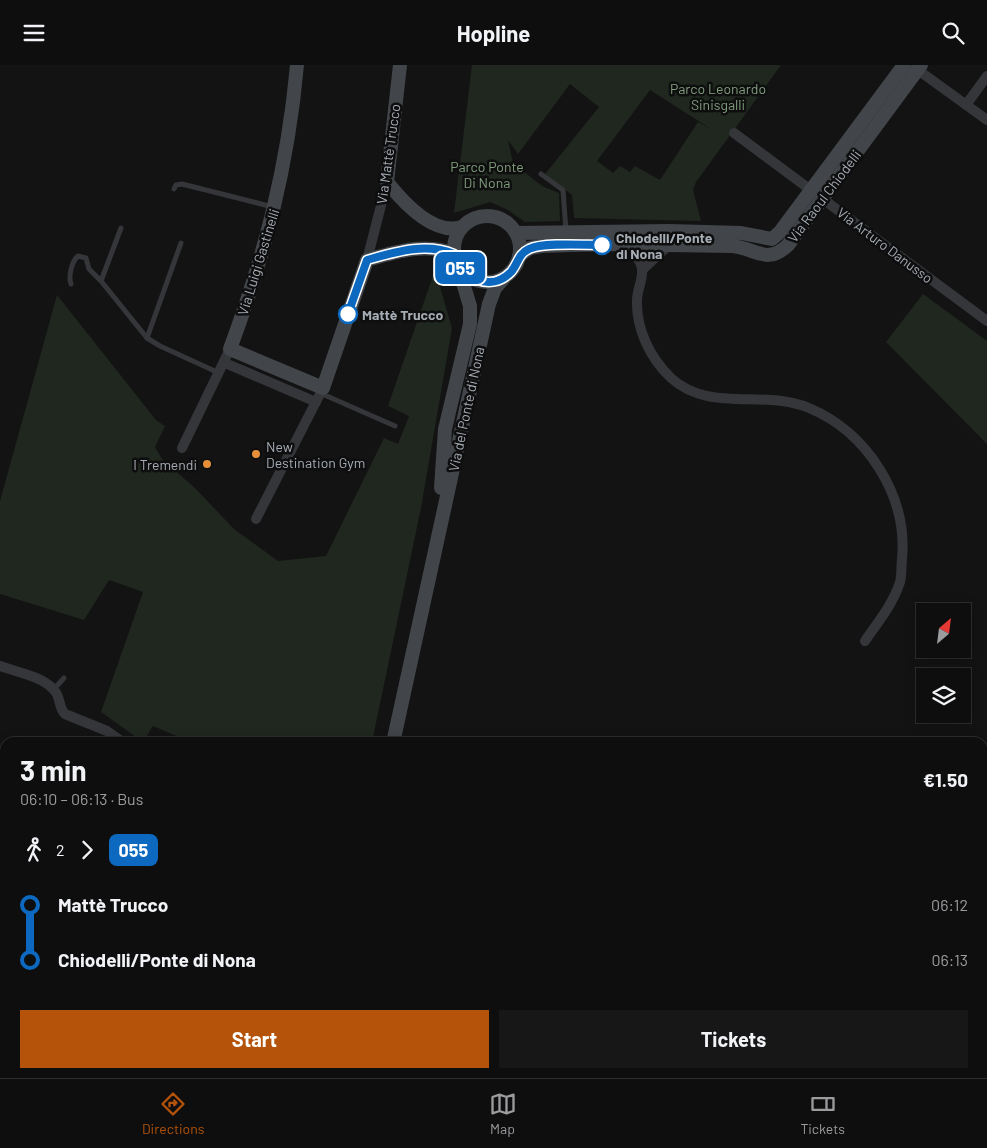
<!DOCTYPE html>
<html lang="en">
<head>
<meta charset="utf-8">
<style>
  :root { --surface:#0e0e0f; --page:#171718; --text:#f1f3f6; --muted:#9b9c9e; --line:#2e2e2f; --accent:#b45309 }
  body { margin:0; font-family:Barlow,sans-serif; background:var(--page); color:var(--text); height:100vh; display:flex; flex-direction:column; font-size:19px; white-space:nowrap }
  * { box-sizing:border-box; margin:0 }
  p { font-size:16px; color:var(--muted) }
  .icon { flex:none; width:28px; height:28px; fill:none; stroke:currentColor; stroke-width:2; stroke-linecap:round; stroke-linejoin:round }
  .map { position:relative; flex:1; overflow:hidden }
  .panel { position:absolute; left:0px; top:672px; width:988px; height:341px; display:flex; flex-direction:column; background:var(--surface); border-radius:15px 15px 0 0; box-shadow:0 2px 12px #0003,0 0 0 1px var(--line) }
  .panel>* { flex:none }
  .badge { padding:0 10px; border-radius:8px; font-size:18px; line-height:32px }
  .needle { width:32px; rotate:28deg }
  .tools { position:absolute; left:916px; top:538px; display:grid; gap:10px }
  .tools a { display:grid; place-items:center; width:55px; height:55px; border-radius:0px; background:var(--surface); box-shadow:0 2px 12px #0003,0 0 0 1px var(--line); font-size:25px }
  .map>.badge { position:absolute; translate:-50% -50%; box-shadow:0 0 0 2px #fff }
  .legs { display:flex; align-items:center; gap:8px; height:55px; padding:0 20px; font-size:16px }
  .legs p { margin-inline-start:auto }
  .overview { display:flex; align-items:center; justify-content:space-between; height:85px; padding:0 20px }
  h1 { font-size:28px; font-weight:700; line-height:38px }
  .action { display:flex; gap:10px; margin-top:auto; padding:10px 20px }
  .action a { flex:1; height:58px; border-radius:0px; background:var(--accent); color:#fff; font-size:20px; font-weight:700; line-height:58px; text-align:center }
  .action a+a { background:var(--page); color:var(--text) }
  ul { padding:0 20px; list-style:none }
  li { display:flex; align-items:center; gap:18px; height:55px; font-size:19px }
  li i { display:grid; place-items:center; width:8px; height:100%; margin:0 6px; background:currentColor }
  li i::after { content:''; width:12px; height:12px; margin:-6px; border:4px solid; border-radius:50%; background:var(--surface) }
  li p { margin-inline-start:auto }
  li:first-child i { background:linear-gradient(#0000 50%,currentColor 0) }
  li:last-child i { background:linear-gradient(currentColor 50%,#0000 0) }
  header { display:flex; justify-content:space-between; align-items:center; height:65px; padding:0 20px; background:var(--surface); font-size:22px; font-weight:700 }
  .dock { display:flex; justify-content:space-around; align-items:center; height:70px; border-top:1px solid var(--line); background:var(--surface); font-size:14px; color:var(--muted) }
  .dock a { display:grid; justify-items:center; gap:2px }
  .dock .selected { color:var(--accent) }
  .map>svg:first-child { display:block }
  .green { fill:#1f271f; fill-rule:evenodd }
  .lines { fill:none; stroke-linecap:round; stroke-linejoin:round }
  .lane { stroke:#343639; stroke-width:5 }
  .street { stroke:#343639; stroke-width:10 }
  .secondary { stroke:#424549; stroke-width:14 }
  .line-1-casing { stroke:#fff; stroke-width:11 }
  .line-1 { stroke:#0c69bf; stroke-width:8 }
  .stop-1-dot { fill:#fff; stroke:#0c69bf; stroke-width:2.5 }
  .poi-dot { fill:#e68f39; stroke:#0e0e0f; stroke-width:2 }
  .labels { text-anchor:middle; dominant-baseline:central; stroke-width:5; stroke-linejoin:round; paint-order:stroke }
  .park-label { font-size:14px; fill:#819e7d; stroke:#0e0e0f }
  .street-label { font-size:14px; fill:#a5acb4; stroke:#0e0e0f }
  .stop-label { font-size:14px; font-weight:bold; fill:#a5acb4; stroke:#0e0e0f; text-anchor:start }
  .poi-label { font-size:14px; fill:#a5acb4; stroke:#0e0e0f; text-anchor:start }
</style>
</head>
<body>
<header><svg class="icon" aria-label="menu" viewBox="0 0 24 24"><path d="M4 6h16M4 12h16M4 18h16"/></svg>Hopline<svg class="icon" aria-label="search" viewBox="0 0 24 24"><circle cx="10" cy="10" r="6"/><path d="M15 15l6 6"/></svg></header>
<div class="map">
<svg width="987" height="1013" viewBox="0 0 987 1013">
  <rect width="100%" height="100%" fill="#131314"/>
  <!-- green -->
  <g class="green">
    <path d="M472,0H781L696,117L693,125L701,156L574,153L572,130L545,109L599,42L570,19L518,89L508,75L513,98L542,121L559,128L560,156L525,157L508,145L490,137L454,148ZM650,25L711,64L698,57L660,115L635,101L630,107L620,101L613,108L597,96Z"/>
    <polygon points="435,205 452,263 421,443 372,677 191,677 153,661 143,677 101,647 143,527 109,515 84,555 0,529 0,436 57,230 156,355 165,361 155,382 162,394 196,424 234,464 278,496 326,491 384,373 398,379 409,351 388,341"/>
    <polygon points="923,229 987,276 987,379 886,277"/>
    <polygon points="343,1009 461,1009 465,1013 343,1013"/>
  </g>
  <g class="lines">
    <!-- lane -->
    <g class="lane">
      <polyline points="541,109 563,125 566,166"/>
      <polyline points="174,124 176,120 182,119 273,142"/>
      <polyline points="121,163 101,216 147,273"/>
      <polyline points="181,178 147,273 160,281 219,308"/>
      <path d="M71,219C68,211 72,196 78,191L86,193L89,204L101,216"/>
      <polyline points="320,328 395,361"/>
      <polyline points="54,624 64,613"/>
      <polyline points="982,778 987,766"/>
      <polyline points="982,966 987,965"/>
    </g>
    <!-- street -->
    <g class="street">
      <polyline points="911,0 987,55"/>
      <polyline points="966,40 987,11"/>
      <polyline points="734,68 987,256"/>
      <path d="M622,180C630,186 642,194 642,205C643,215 637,225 637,235C636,264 650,293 671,313C709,348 764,324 809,343C867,367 908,431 902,494C901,502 902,510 900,517C893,539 878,557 865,576"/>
      <polyline points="367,195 387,117"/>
      <polyline points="642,205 669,180"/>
      <polyline points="225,298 316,337"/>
      <polyline points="182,383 230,284"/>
      <polyline points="256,454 323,323"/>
      <path d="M0,601C16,607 42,611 54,625C61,632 58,642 65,649L107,666L124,678"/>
    </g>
    <!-- secondary -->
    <g class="secondary">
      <path d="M297,0C288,101 265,189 230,284L323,323L367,195C395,187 426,177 454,189"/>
      <path d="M400,0L387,117C403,137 434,171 462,162"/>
      <circle cx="487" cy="184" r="33"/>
      <polyline points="516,168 669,166 741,168 772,174 780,167 904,0"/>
      <path d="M519,191L530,183L541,181L605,179L733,181C757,184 767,200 788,180L921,0"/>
      <polyline points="441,423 445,364 470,259 470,241 457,198"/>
      <polyline points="393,678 489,239 495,223 504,213"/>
      <polyline points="322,1013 322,1009"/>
    </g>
  </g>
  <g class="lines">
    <!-- line-1 casing -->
    <g class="line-1-casing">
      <path id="line-1" d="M348,249L367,195C395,187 426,177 454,189C462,213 490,228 511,207C518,199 518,189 529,184C543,177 585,180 602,180"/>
    </g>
    <!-- line-1 -->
    <use href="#line-1" class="line-1"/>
  </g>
  <!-- markers -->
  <g class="stop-1-dot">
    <circle cx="602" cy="180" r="9"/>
    <circle cx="348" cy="249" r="9"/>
  </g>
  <g class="poi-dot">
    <circle cx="256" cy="389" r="5"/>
    <circle cx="207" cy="399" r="5"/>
  </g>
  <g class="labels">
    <!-- park labels -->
    <g class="park-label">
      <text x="718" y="23">Parco Leonardo<tspan x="718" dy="16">Sinisgalli</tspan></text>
      <text x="487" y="101">Parco Ponte<tspan x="487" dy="16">Di Nona</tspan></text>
    </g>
    <!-- street labels -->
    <g class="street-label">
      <text transform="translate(388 89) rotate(-82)">Via Mattè Trucco</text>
      <text transform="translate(824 131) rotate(-53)">Via Raoul Chiodelli</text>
      <text transform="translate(885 180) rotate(37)">Via Arturo Danusso</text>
      <text transform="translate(258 197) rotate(-73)">Via Luigi Gastinelli</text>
      <text transform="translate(466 344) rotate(-78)">Via del Ponte di Nona</text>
    </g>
    <!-- stop labels -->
    <g class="stop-label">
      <text x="616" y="172">Chiodelli/Ponte<tspan x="616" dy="16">di Nona</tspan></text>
      <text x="362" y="249">Mattè Trucco</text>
    </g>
    <!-- poi labels -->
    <g class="poi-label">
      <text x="266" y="381">New<tspan x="266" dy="16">Destination Gym</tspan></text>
      <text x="197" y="399" text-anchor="end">I Tremendi</text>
    </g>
  </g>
</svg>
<div class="tools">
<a><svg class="needle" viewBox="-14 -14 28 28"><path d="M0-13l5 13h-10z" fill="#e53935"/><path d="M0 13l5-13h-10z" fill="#9b9c9e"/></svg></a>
<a><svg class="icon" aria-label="layers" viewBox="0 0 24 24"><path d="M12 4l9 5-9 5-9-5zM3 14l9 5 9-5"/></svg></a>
</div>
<b class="badge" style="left:460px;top:203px;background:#0c69bf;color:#fff">055</b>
<section class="panel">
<div class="overview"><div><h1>3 min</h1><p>06:10 – 06:13 · Bus</p></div><b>€1.50</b></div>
<div class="legs"><svg class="icon" aria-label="walk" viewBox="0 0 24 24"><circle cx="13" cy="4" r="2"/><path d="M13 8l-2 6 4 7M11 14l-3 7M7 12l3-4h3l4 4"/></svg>2<svg class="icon" aria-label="forward" viewBox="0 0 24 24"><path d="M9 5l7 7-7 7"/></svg><b class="badge" style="background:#0c69bf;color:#fff">055</b></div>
<ul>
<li><i style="color:#0c69bf"></i><b>Mattè Trucco</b><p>06:12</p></li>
<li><i style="color:#0c69bf"></i><b>Chiodelli/Ponte di Nona</b><p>06:13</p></li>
</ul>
<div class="action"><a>Start</a><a>Tickets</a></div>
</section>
</div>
<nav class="dock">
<a class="selected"><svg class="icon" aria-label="directions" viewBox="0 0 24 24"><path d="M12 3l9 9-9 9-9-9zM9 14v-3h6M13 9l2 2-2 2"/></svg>Directions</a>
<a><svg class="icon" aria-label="map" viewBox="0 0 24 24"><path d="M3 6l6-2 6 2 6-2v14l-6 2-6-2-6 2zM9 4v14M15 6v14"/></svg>Map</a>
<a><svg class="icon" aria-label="tickets" viewBox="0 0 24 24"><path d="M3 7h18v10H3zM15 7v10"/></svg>Tickets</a>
</nav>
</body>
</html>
